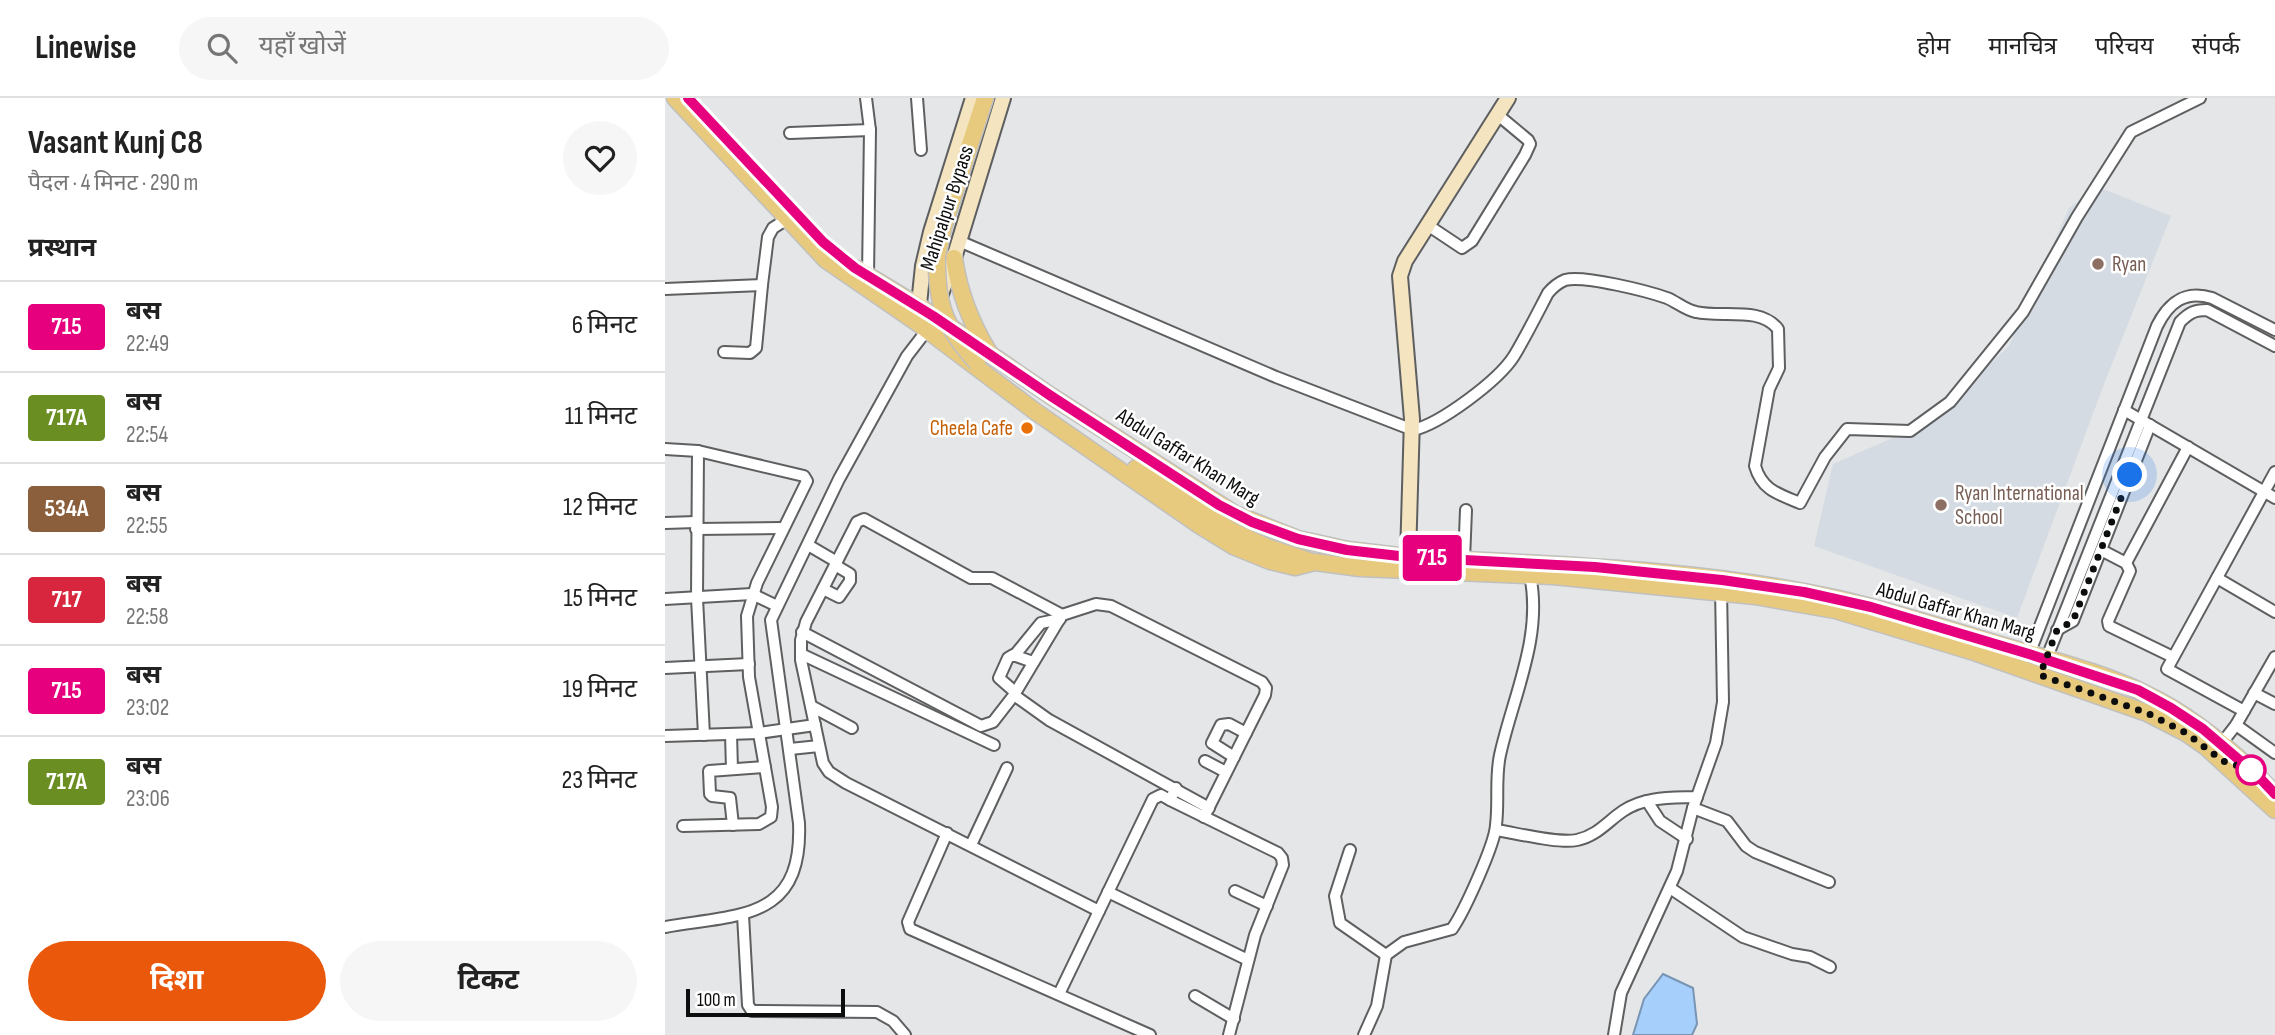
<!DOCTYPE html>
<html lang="hi">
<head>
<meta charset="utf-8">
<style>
  :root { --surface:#fff; --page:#f6f6f6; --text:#222; --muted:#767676; --line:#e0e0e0; --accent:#ea580c }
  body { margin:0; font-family:"Sofia Sans Condensed","Noto Sans Devanagari",sans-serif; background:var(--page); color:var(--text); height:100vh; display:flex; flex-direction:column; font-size:26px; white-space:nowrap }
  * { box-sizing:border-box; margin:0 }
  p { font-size:23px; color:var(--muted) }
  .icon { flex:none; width:38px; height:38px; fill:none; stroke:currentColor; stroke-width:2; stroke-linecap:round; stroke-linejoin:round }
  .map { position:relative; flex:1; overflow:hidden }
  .details { display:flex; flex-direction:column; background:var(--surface); width:665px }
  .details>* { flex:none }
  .badge { padding:0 14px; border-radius:5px; font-size:24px; line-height:46px }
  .scale { position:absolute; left:21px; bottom:18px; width:159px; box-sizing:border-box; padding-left:7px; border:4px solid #0c0d0d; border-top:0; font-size:19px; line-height:24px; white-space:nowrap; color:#0c0d0d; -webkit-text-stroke:5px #fff; paint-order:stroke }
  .you { position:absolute; width:35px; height:35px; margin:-18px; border:5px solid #fff; border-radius:50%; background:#1a73e8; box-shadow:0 0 0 10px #1a73e833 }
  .map>.badge { position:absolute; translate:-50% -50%; box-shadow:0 0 0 4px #fff }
  h2 { padding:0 28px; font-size:26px; line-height:63px }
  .round { display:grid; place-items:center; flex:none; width:74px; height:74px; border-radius:37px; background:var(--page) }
  .overview { display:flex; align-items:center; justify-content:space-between; height:119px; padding:0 28px }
  h1 { font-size:33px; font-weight:700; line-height:52px }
  .primary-button { display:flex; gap:14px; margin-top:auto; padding:14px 28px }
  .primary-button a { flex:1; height:80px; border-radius:42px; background:var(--accent); color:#fff; font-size:28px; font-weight:700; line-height:80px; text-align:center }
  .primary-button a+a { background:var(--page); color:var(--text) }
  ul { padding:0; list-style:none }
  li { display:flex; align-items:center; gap:21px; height:91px; padding:0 28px; border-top:2px solid var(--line) }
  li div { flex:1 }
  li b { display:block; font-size:26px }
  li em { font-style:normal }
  li .badge { min-width:77px; font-weight:700; text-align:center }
  header { display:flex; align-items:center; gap:42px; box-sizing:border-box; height:98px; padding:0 35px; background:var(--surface); border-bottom:2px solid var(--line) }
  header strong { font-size:33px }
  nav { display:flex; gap:38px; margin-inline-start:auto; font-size:24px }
  .search { width:490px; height:63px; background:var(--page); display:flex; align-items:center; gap:18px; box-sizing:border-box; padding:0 24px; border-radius:38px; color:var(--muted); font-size:26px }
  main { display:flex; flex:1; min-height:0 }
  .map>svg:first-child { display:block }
  .built { fill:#d4dbe2 }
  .water { fill:#a6cffc; stroke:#7895b4; stroke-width:2 }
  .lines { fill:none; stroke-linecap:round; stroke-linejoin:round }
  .street-casing { stroke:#5e5f60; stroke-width:14 }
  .secondary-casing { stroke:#5e5f60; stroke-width:18 }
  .primary-casing { stroke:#c0c0c0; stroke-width:19 }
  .street { stroke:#fff; stroke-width:10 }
  .secondary { stroke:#f4e4bf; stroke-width:14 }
  .primary { stroke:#e8ca7f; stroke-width:16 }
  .primary-bridge-casing { stroke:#c0c0c0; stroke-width:19; stroke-linecap:butt }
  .primary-bridge { stroke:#e8ca7f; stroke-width:16 }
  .line-casing { stroke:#fff; stroke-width:16 }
  .line { stroke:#e6007e; stroke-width:10 }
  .walk { stroke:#0c0d0d; stroke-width:7; stroke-dasharray:0 12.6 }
  .education-dot { fill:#8d6e63; stroke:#fff; stroke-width:2.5 }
  .food-dot { fill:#e8710a; stroke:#fff; stroke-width:2.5 }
  .stop-dot { fill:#fff; stroke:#e6007e; stroke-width:3.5 }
  .labels { text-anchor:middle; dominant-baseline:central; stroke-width:5; stroke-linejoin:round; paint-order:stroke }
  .street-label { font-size:21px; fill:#0c0d0d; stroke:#fff }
  .education-label { font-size:21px; fill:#785e54; stroke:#fff; text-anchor:start }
  .food-label { font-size:21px; fill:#c56008; stroke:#fff; text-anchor:end }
</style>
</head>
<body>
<header>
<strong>Linewise</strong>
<div class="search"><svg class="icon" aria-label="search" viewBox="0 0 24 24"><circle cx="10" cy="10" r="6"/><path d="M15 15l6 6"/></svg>यहाँ खोजें</div>
<nav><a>होम</a><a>मानचित्र</a><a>परिचय</a><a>संपर्क</a></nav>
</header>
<main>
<section class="details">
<div class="overview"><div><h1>Vasant Kunj C8</h1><p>पैदल · 4 मिनट · 290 m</p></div><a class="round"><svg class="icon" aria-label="heart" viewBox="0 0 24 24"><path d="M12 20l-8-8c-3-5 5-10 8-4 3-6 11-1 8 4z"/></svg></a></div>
<h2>प्रस्थान</h2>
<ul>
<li><span class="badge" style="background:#e6007e;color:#fff">715</span><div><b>बस</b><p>22:49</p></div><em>6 मिनट</em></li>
<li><span class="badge" style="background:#6b8e23;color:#fff">717A</span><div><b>बस</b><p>22:54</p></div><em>11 मिनट</em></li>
<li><span class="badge" style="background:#8b5e3c;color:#fff">534A</span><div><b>बस</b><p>22:55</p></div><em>12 मिनट</em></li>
<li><span class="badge" style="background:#d7263d;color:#fff">717</span><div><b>बस</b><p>22:58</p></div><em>15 मिनट</em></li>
<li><span class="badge" style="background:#e6007e;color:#fff">715</span><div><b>बस</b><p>23:02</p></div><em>19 मिनट</em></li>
<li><span class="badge" style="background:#6b8e23;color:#fff">717A</span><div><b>बस</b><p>23:06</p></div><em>23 मिनट</em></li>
</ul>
<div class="primary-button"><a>दिशा</a><a>टिकट</a></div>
</section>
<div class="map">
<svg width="1610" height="937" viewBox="0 0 1610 937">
  <rect width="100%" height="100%" fill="#e5e6e7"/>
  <!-- built -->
  <polygon class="built" points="1433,89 1506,118 1439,286 1352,520 1149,448 1168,366 1262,325 1344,248 1404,110"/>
  <!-- water -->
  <polygon class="water" points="998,876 1028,890 1032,926 1027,937 968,937 979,901"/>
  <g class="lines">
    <!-- street casing -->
    <g class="street-casing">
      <g id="street">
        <polyline points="201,0 205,32 203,178"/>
        <polyline points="252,0 256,52"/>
        <polyline points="125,35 205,32"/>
        <polyline points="764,128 797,150 807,143 860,57 865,46 863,42 833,17"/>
        <path d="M294,143L611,279L748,332C775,326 833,283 849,258C861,238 872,216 883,195C888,189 893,185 900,182C919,177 982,193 1002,200C1012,204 1020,212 1031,214C1057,220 1095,208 1113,231L1114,270L1104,291L1090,368C1097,392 1113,396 1135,405L1160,359L1182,331L1245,333L1285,304L1358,214L1412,119L1466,34L1535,0"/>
        <polyline points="0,191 97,187 103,139 108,130 122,121"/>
        <polyline points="59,254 85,255 91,250 97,187"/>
        <polyline points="1459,312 1610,400"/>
        <polyline points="0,351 33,353 139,378 142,383 92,485 82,518 84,579 107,709 106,719 94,726 18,728"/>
        <polyline points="33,353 32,500 39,637"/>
        <polyline points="0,425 31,424"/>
        <polyline points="31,431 117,430"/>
        <polyline points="143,447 172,464"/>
        <polyline points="1436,452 1461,465 1465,473 1443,523 1444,528 1508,559"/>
        <polyline points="799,462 801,412"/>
        <polyline points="1461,465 1523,349"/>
        <polyline points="1552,480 1610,514"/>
        <polyline points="158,491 174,499 185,483 185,476 170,467"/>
        <polyline points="0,501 87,496 112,508"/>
        <polyline points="1392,532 1408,523 1485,327"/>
        <polyline points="137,534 316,628 328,624 349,597 397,517"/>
        <polyline points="136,556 329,647"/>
        <polyline points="349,558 376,525 395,521"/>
        <path d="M1363,559L1492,228C1504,204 1520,192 1547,200L1610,232"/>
        <polyline points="0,570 84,566"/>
        <path d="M1375,577L1515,224C1524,215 1529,212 1542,212L1610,248"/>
        <polyline points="350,594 334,580 343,560 348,557 368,564"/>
        <polyline points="1589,595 1610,606"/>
        <polyline points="349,597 384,622 544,710"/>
        <polyline points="146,608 187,630"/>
        <polyline points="1579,613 1502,571 1610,374"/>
        <polyline points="1571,627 1610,655"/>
        <polyline points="66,636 67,671"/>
        <polyline points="0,638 94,635 150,627"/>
        <polyline points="1556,646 1571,627 1610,559"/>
        <polyline points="125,651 154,648"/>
        <polyline points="569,659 547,645 556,627 564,626 581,635"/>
        <polyline points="540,663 561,674"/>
        <polyline points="505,702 613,755 617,760 618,767 590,837 564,937"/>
        <polyline points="982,703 995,723 1022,741"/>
        <polyline points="1028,710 1062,723 1081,748 1090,754 1164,784"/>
        <polyline points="68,727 65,700 47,698 45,696 44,673 100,669"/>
        <path d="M831,732C851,735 894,746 912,742C932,738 943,723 958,713C980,698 1007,700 1032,699"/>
        <polyline points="282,735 243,824 245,831 485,937"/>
        <polyline points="306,747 342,670"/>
        <polyline points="685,752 670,798 675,825 721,857 712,908 699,937"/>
        <polyline points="1005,790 1078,839 1127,856 1145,859 1165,869"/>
        <polyline points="570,793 602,808"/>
        <polyline points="443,794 583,862"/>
        <polyline points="434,813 181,685 164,674 158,665 136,562 136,542 141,524 192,424 199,421 306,480 327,480 397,517 431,506 446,508 597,584 601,590 600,597 539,719"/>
        <polyline points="78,817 83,907 87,913 212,914 228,923 240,937"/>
        <path d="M0,829C74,816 138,823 134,725L106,522L174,381L242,258L262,232"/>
        <path d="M721,857L739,844L787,831C799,814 830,746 831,727C834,703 830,680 835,657C848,598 878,539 865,477"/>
        <polyline points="394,896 488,701 496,697 505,702 511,690"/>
        <polyline points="530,898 569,921"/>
        <polyline points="949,937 956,895 1012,773 1028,710 1051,645 1058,604 1056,491"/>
      </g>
    </g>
    <!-- secondary casing -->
    <g class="secondary-casing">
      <g id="secondary">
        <polyline points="275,199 289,160 338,0"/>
        <polyline points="253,216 258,168 266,134 308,0"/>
        <polyline points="743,459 747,321 735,178 740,163 843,0"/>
      </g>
    </g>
    <!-- primary casing -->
    <g class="primary-casing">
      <g id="primary">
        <polyline points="10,0 161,162 254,226 371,314 534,427 568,448 605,463 630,469 650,464 695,470 888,478 1090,498 1170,512 1309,554 1482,615 1521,635 1541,649 1610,712"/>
        <polyline points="272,158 279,127 320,0"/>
        <path d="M289,160C294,195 305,223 323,253"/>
        <path d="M192,171L268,217L386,298L570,416L633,441L683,452L743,459C886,467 1033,470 1174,501C1225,513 1276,529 1326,544C1377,560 1433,572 1481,596C1530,619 1573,657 1610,696"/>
        <polyline points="471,370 563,431 602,449 645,463"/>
      </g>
    </g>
    <!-- street -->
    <use href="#street" class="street"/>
    <!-- secondary -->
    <use href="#secondary" class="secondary"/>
    <!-- primary -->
    <use href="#primary" class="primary"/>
    <!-- primary-bridge casing -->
    <g class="primary-bridge-casing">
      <path id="primary-bridge" d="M272,158C271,207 280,229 312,265"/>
    </g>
    <!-- primary-bridge -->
    <use href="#primary-bridge" class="primary-bridge"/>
  </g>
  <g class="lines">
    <!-- line casing -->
    <g class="line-casing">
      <polyline id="line" points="23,0 158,144 190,170 268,218 386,298 554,407 587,424 633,441 682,452 743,459 930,469 1057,482 1139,494 1206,509 1364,556 1473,592 1506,610 1538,631 1593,678 1610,696"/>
    </g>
    <!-- line -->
    <use href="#line" class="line"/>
    <!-- walk -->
    <polyline class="walk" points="1465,377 1408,523 1392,532 1375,577 1482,615 1521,635 1558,663 1586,672"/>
  </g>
  <!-- markers -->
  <g class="education-dot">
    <circle cx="1433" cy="166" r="7"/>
    <circle cx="1276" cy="407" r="7"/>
  </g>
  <circle class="food-dot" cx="362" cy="330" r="7"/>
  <circle class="stop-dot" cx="1586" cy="672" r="14"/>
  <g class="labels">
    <!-- street labels -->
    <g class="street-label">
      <text transform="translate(282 110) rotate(-72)">Mahipalpur Bypass</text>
      <text transform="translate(523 359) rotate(32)">Abdul Gaffar Khan Marg</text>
      <text transform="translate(1291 513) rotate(16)">Abdul Gaffar Khan Marg</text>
    </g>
    <!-- education labels -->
    <g class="education-label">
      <text x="1447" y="166">Ryan</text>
      <text x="1290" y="395">Ryan International<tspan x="1290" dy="24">School</tspan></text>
    </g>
    <!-- food labels -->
    <g class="food-label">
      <text x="348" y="330">Cheela Cafe</text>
    </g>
  </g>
</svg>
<div class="scale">100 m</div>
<div class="you" style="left:1465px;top:377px"></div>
<b class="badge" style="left:767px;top:460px;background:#e6007e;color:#fff">715</b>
</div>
</main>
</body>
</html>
